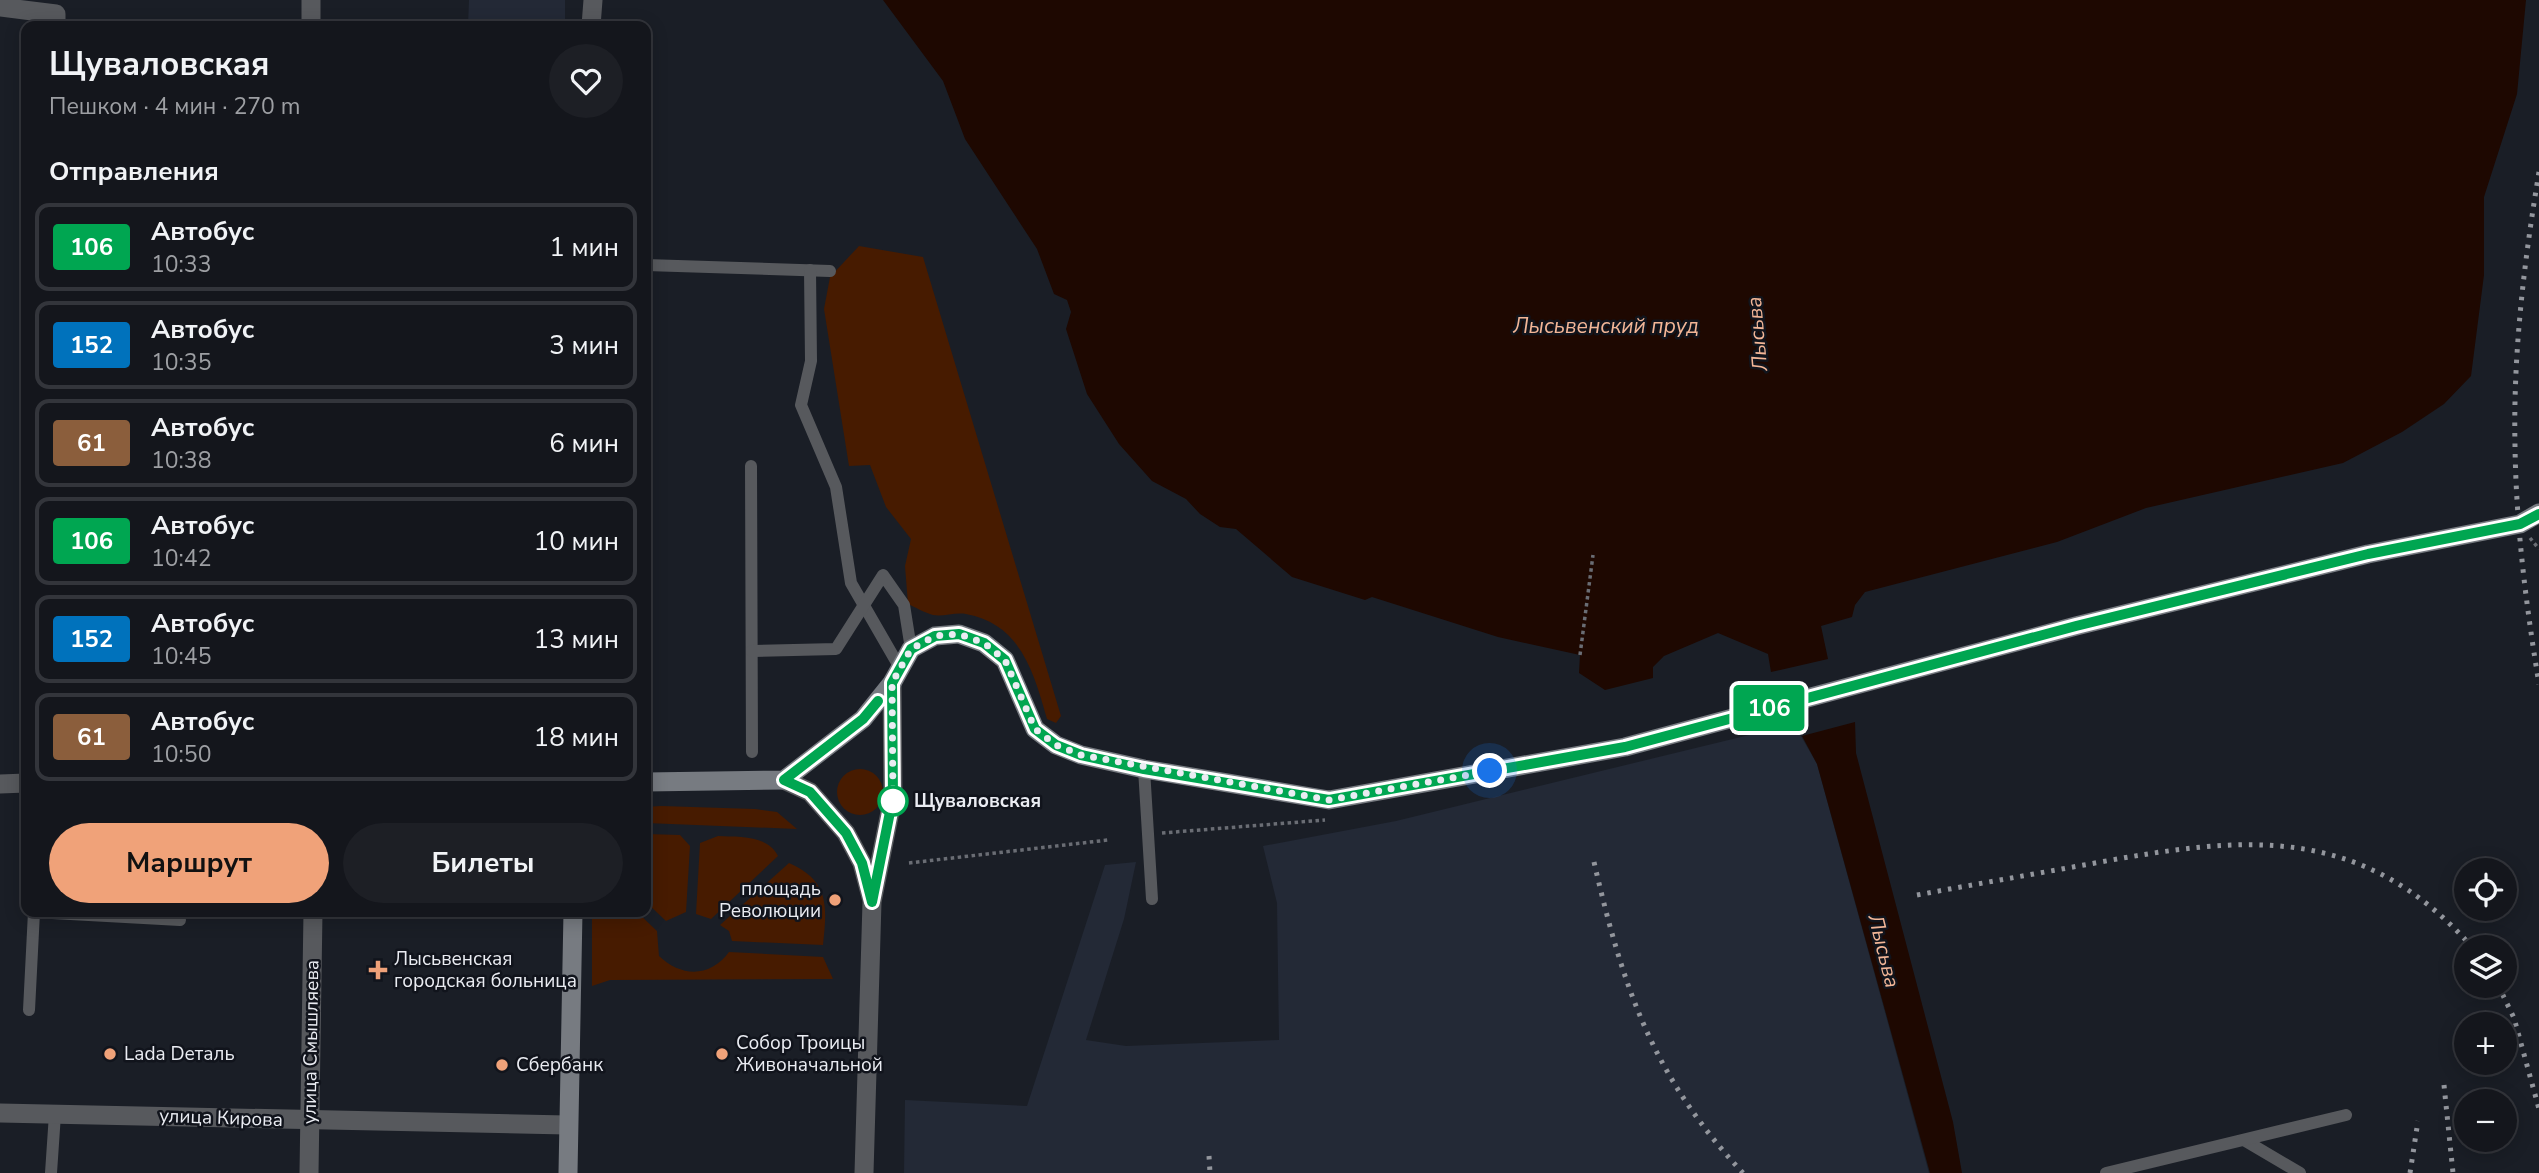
<!DOCTYPE html>
<html lang="ru">
<head>
<meta charset="utf-8">
<style>
  :root { --surface:#14161c; --page:#1d1f25; --text:#f1f3f6; --muted:#9d9fa3; --line:#33353b; --accent:#f0a279 }
  body { margin:0; font-family:"Nunito Sans",sans-serif; background:var(--page); color:var(--text); height:100vh; display:flex; flex-direction:column; font-size:26px; white-space:nowrap }
  * { box-sizing:border-box; margin:0 }
  p { font-size:23px; color:var(--muted) }
  .icon { flex:none; width:38px; height:38px; fill:none; stroke:currentColor; stroke-width:2; stroke-linecap:round; stroke-linejoin:round }
  .map { position:relative; flex:1; overflow:hidden }
  .sheet { position:absolute; left:21px; top:21px; width:630px; height:896px; display:flex; flex-direction:column; background:var(--surface); border-radius:14px; box-shadow:0 4px 18px #0003,0 0 0 2px var(--line) }
  .sheet>* { flex:none }
  .badge { padding:0 14px; border-radius:5px; font-size:24px; line-height:46px }
  .tools { position:absolute; left:2454px; top:858px; display:grid; gap:14px }
  .tools a { display:grid; place-items:center; width:63px; height:63px; border-radius:50%; background:var(--surface); box-shadow:0 4px 18px #0003,0 0 0 2px var(--line); font-size:35px }
  .you { position:absolute; width:35px; height:35px; margin:-18px; border:5px solid #fff; border-radius:50%; background:#1a73e8; box-shadow:0 0 0 10px #1a73e833 }
  .map>.badge { position:absolute; translate:-50% -50%; box-shadow:0 0 0 4px #fff }
  h2 { padding:0 28px; font-size:26px; line-height:63px }
  .round { display:grid; place-items:center; flex:none; width:74px; height:74px; border-radius:37px; background:var(--page) }
  .head { display:flex; align-items:center; justify-content:space-between; height:119px; padding:0 28px }
  h1 { font-size:33px; font-weight:700; line-height:52px }
  .cta { display:flex; gap:14px; margin-top:auto; padding:14px 28px }
  .cta a { flex:1; height:80px; border-radius:42px; background:var(--accent); color:#111; font-size:28px; font-weight:700; line-height:80px; text-align:center }
  .cta a+a { background:var(--page); color:var(--text) }
  ul { padding:0; list-style:none }
  li { display:flex; align-items:center; gap:21px; height:88px; margin:0 14px 10px; padding:0 14px; border:4px solid var(--line); border-radius:14px }
  li div { flex:1 }
  li b { display:block; font-size:26px }
  li em { font-style:normal }
  li .badge { min-width:77px; font-weight:700; text-align:center }
  .map>svg:first-child { display:block }
  .built { fill:#232936 }
  .green { fill:#471b00 }
  .water { fill:#1e0801 }
  .lines { fill:none; stroke-linecap:round; stroke-linejoin:round }
  .path { stroke:#6a6d74; stroke-width:3.5; stroke-dasharray:3.5 3.5; stroke-linecap:butt }
  .service { stroke:#57595d; stroke-width:12 }
  .minor { stroke:#57595d; stroke-width:19 }
  .tertiary { stroke:#57595d; stroke-width:19 }
  .secondary { stroke:#777b81; stroke-width:19 }
  .rail { stroke:#93969d; stroke-width:5; stroke-dasharray:3.5 7; stroke-linecap:butt }
  .line-casing { stroke:#fff; stroke-width:16 }
  .line { stroke:#00a651; stroke-width:10 }
  .walk { stroke:#eaecf2; stroke-width:7; stroke-dasharray:0 12.6 }
  .stop-dot { fill:#fff; stroke:#00a651; stroke-width:3.5 }
  .poi-dot { fill:#f0a279; stroke:#11141c; stroke-width:2.5 }
  .labels { text-anchor:middle; dominant-baseline:central; stroke-width:5; stroke-linejoin:round; paint-order:stroke }
  .stop-label { font-size:19px; font-weight:bold; fill:#eaecf2; stroke:#11141c; text-anchor:start }
  .poi-label { font-size:19px; fill:#eaecf2; stroke:#11141c; text-anchor:start }
  .street-label { font-size:19px; fill:#eaecf2; stroke:#11141c }
  .water-label { font-size:21px; font-style:italic; fill:#f3b697; stroke:#11141c }
</style>
</head>
<body>
<div class="map">
<svg width="2539" height="1173" viewBox="0 0 2539 1173">
  <rect width="100%" height="100%" fill="#1a1e26"/>
  <!-- built -->
  <g class="built">
    <polygon points="469,0 565,0 565,26 468,26"/>
    <polygon points="1794,724 1817,764 1929,1173 904,1173 905,1100 1027,1106 1105,865 1136,862 1124,919 1086,1040 1126,1046 1279,1040 1277,903 1263,846 1396,821"/>
  </g>
  <!-- green -->
  <g class="green">
    <path d="M859,246L923,257L1061,716L1056,723L1047,719C1034,673 1021,624 966,614C955,612 943,617 933,615C925,613 915,607 908,604L905,566L911,539L886,507L870,465L849,466L824,309L830,277Z"/>
    <circle cx="860" cy="792" r="23"/>
    <polygon points="661,806 755,809 777,812 797,829 646,823 646,807"/>
    <polygon points="646,834 680,835 690,846 686,912 666,921 646,902"/>
    <path d="M718,836C739,837 768,835 778,856L711,919L696,914L700,843Z"/>
    <path d="M789,863C830,881 827,907 823,945L732,941L729,931L720,925Z"/>
    <path d="M592,912H637L657,931L659,956C681,977 710,978 729,952L823,957L833,979L610,980L592,986Z"/>
  </g>
  <!-- water -->
  <g class="water">
    <polygon points="883,0 2526,0 2517,94 2484,197 2484,275 2471,376 2444,404 2402,432 2343,463 2146,508 2057,542 1865,592 1855,605 1852,617 1821,626 1828,659 1771,672 1768,654 1718,633 1664,656 1653,667 1653,678 1605,690 1579,673 1580,655 1498,637 1372,597 1365,600 1292,577 1236,529 1220,527 1200,514 1186,499 1152,481 1119,444 1087,394 1066,329 1071,312 1067,300 1054,294 1037,249 965,139 943,81"/>
    <polygon points="1855,722 1856,753 1953,1122 1962,1173 1930,1173 1817,764 1802,736"/>
  </g>
  <g class="lines">
    <!-- path -->
    <g class="path">
      <polyline points="2530,538 2539,549"/>
      <polyline points="1580,655 1593,555"/>
      <polyline points="1162,833 1325,820"/>
      <polyline points="909,863 1108,840"/>
    </g>
    <!-- service -->
    <g class="service">
      <polyline points="646,265 830,271"/>
      <polyline points="810,270 811,361 801,405 836,487 851,583 900,668"/>
      <polyline points="751,466 752,752"/>
      <polyline points="752,651 836,649 883,575 904,605 911,649"/>
      <polyline points="1144,769 1152,899"/>
      <polyline points="34,912 180,920"/>
      <polyline points="29,1010 34,912"/>
      <polyline points="2244,1140 2300,1173"/>
      <polyline points="51,1173 55,1114"/>
      <polyline points="2106,1173 2346,1115"/>
    </g>
    <!-- minor -->
    <g class="minor">
      <polyline points="0,7 56,14 56,26"/>
      <polyline points="0,1113 567,1125"/>
    </g>
    <!-- tertiary -->
    <g class="tertiary">
      <polyline points="311,0 311,26"/>
      <polyline points="591,26 593,0"/>
      <polyline points="784,780 810,792 846,833 862,863 871,897"/>
      <polyline points="0,784 26,783"/>
      <polyline points="309,1173 313,912"/>
      <polyline points="864,1173 872,902 893,797 892,683"/>
    </g>
    <!-- secondary -->
    <g class="secondary">
      <polyline points="646,782 784,780 863,719 892,683 911,649 935,636 959,634 984,643 1005,660 1035,729 1056,745 1081,755 1144,769 1329,800 1625,747 2076,626 2368,554 2520,524 2539,513"/>
      <polyline points="568,1173 573,912"/>
    </g>
    <!-- rail -->
    <g class="rail">
      <path d="M2539,172C2524,262 2513,354 2515,446C2516,525 2526,605 2539,684"/>
      <path d="M1594,862C1623,988 1653,1077 1743,1173"/>
      <path d="M1917,895C1976,884 2035,874 2095,863C2243,836 2361,822 2472,947"/>
      <polyline points="2498,985 2514,1018 2539,1109"/>
      <polyline points="2444,1085 2453,1173"/>
      <polyline points="1209,1156 1210,1173"/>
      <polyline points="2410,1173 2418,1121"/>
    </g>
  </g>
  <g class="lines">
    <!-- line casing -->
    <g class="line-casing">
      <polyline id="line" points="878,701 863,719 784,780 810,792 846,833 862,863 872,902 893,797 892,683 911,649 935,636 959,634 984,643 1005,660 1035,729 1056,745 1081,755 1144,769 1329,800 1625,747 2076,626 2368,554 2520,524 2539,514"/>
    </g>
    <!-- line -->
    <use href="#line" class="line"/>
    <!-- walk -->
    <polyline class="walk" points="893,801 892,683 911,649 935,636 959,634 984,643 1005,660 1035,729 1056,745 1081,755 1329,800 1490,771"/>
  </g>
  <!-- markers -->
  <circle class="stop-dot" cx="893" cy="801" r="14"/>
  <g class="poi-dot">
    <circle cx="835" cy="900" r="7"/>
    <path d="M374.5 959.5h7v7h7v7h-7v7h-7v-7h-7v-7h7z"/>
    <circle cx="110" cy="1054" r="7"/>
    <circle cx="722" cy="1054" r="7"/>
    <circle cx="502" cy="1065" r="7"/>
  </g>
  <g class="labels">
    <!-- stop labels -->
    <g class="stop-label">
      <text x="914" y="801">Щуваловская</text>
    </g>
    <!-- poi labels -->
    <g class="poi-label">
      <text x="821" y="889" text-anchor="end">площадь<tspan x="821" dy="22">Революции</tspan></text>
      <text x="394" y="959">Лысьвенская<tspan x="394" dy="22">городская больница</tspan></text>
      <text x="736" y="1043">Собор Троицы<tspan x="736" dy="22">Живоначальной</tspan></text>
      <text x="124" y="1054">Lada Dеталь</text>
      <text x="516" y="1065">Сбербанк</text>
    </g>
    <!-- street labels -->
    <g class="street-label">
      <text transform="translate(311 1042) rotate(-89)">улица Смышляева</text>
      <text transform="translate(221 1118) rotate(2)">улица Кирова</text>
    </g>
    <!-- water labels -->
    <g class="water-label">
      <text x="1606" y="326">Лысьвенский пруд</text>
      <text transform="translate(1757 334) rotate(-95)">Лысьва</text>
      <text transform="translate(1884 951) rotate(76)">Лысьва</text>
    </g>
  </g>
</svg>
<div class="tools">
<a><svg class="icon" aria-label="locate" viewBox="0 0 24 24"><circle cx="12" cy="12" r="6"/><path d="M12 2v4M12 18v4M2 12h4M18 12h4"/></svg></a>
<a><svg class="icon" aria-label="layers" viewBox="0 0 24 24"><path d="M12 4l9 5-9 5-9-5zM3 14l9 5 9-5"/></svg></a>
<a>+</a>
<a>−</a>
</div>
<div class="you" style="left:1490px;top:771px"></div>
<b class="badge" style="left:1769px;top:708px;background:#00a651;color:#fff">106</b>
<section class="sheet">
<div class="head"><div><h1>Щуваловская</h1><p>Пешком · 4 мин · 270 m</p></div><a class="round"><svg class="icon" aria-label="heart" viewBox="0 0 24 24"><path d="M12 20l-8-8c-3-5 5-10 8-4 3-6 11-1 8 4z"/></svg></a></div>
<h2>Отправления</h2>
<ul>
<li><span class="badge" style="background:#00a651;color:#fff">106</span><div><b>Автобус</b><p>10:33</p></div><em>1 мин</em></li>
<li><span class="badge" style="background:#0072bc;color:#fff">152</span><div><b>Автобус</b><p>10:35</p></div><em>3 мин</em></li>
<li><span class="badge" style="background:#8b5e3c;color:#fff">61</span><div><b>Автобус</b><p>10:38</p></div><em>6 мин</em></li>
<li><span class="badge" style="background:#00a651;color:#fff">106</span><div><b>Автобус</b><p>10:42</p></div><em>10 мин</em></li>
<li><span class="badge" style="background:#0072bc;color:#fff">152</span><div><b>Автобус</b><p>10:45</p></div><em>13 мин</em></li>
<li><span class="badge" style="background:#8b5e3c;color:#fff">61</span><div><b>Автобус</b><p>10:50</p></div><em>18 мин</em></li>
</ul>
<div class="cta"><a>Маршрут</a><a>Билеты</a></div>
</section>
</div>
</body>
</html>
